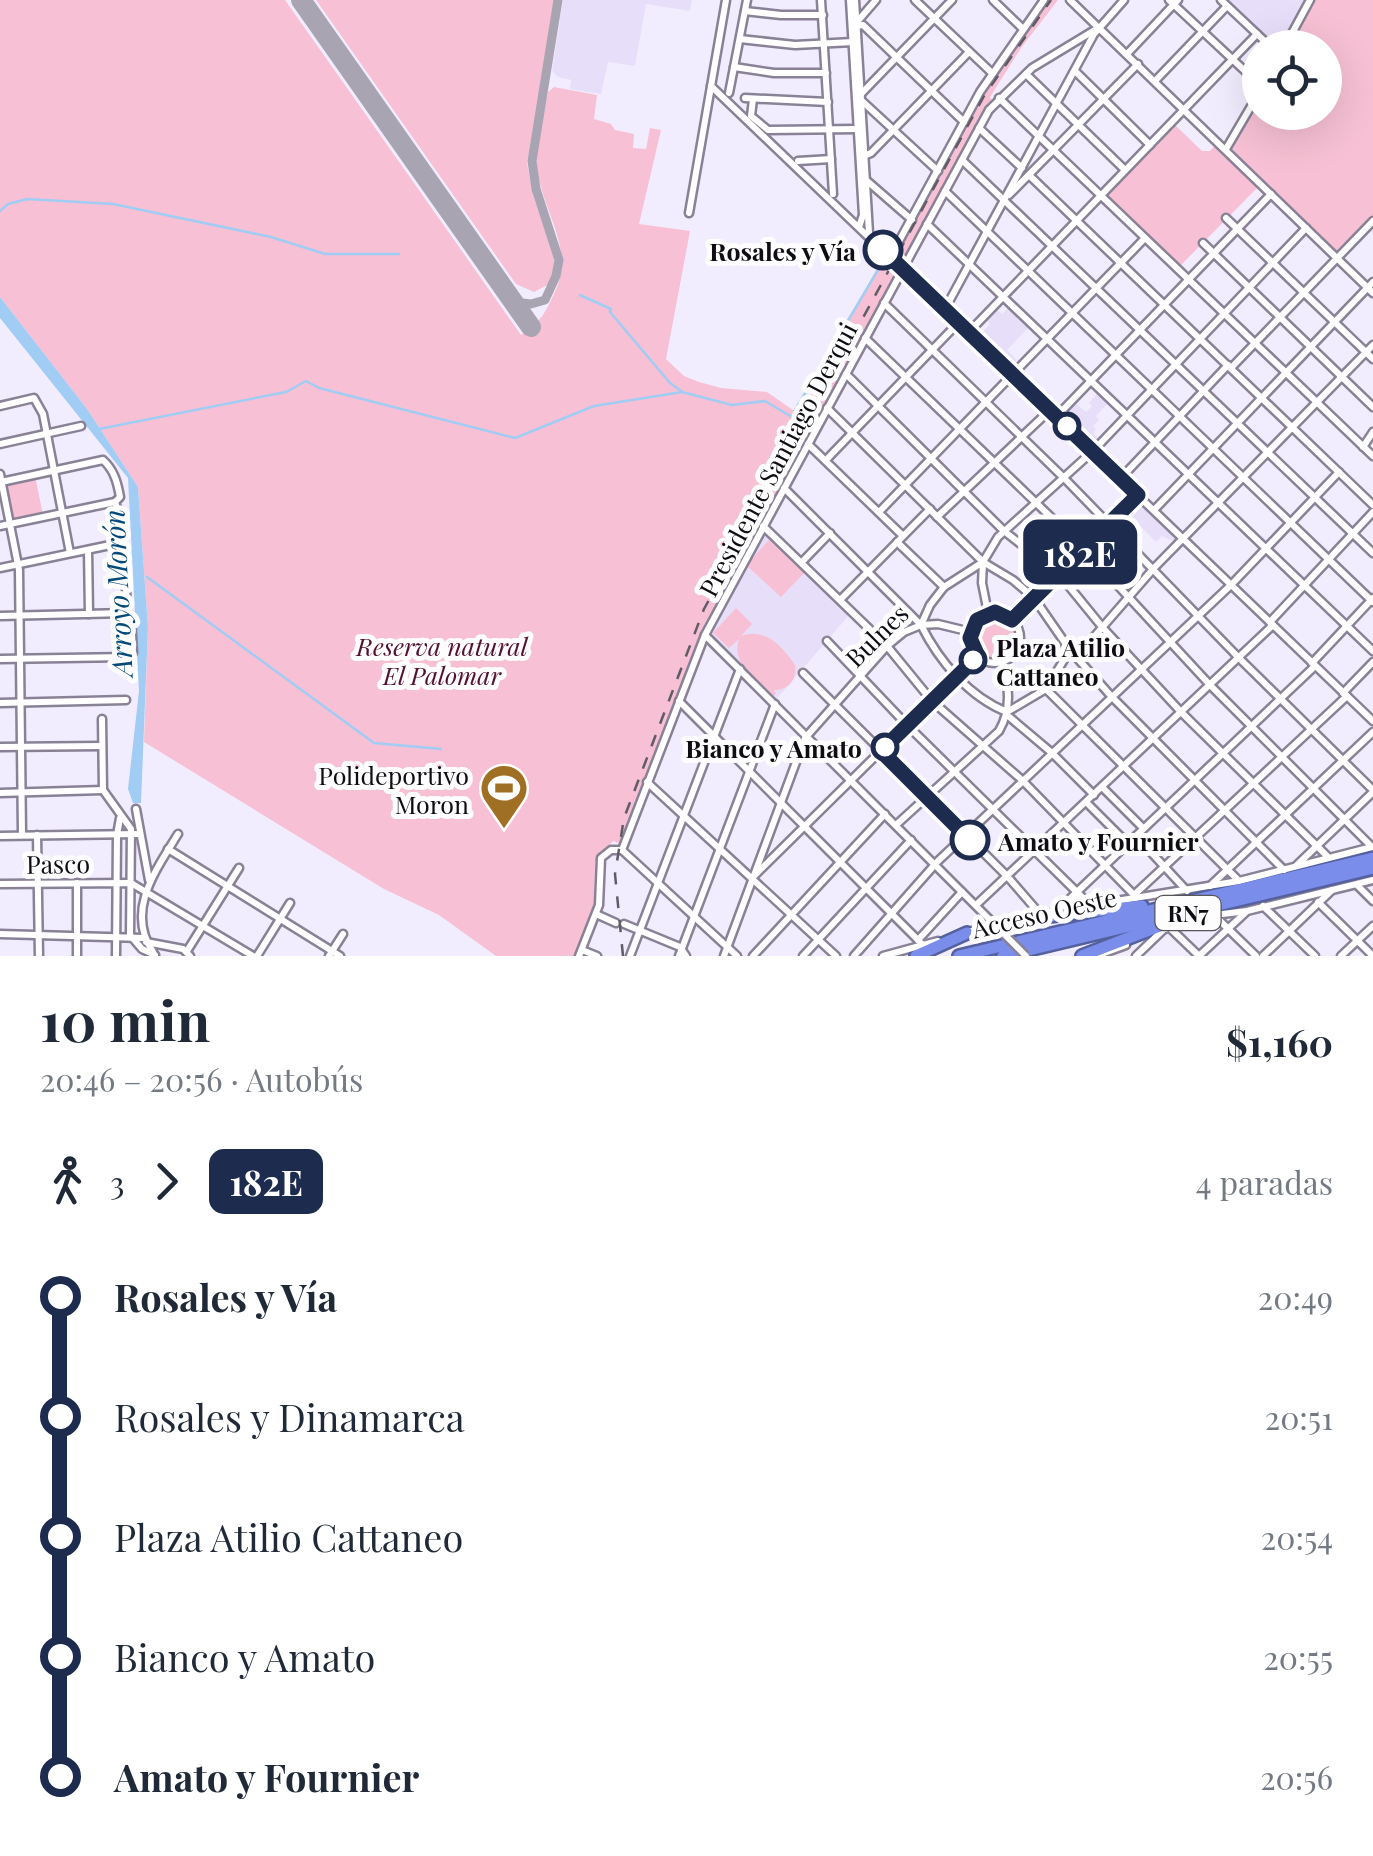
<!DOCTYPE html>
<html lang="es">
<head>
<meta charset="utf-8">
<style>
  :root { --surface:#fff; --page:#f2f2f3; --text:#1f2937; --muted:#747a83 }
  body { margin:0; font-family:"Playfair Display",serif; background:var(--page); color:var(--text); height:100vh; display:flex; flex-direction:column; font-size:38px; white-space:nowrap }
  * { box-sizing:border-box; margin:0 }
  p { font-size:32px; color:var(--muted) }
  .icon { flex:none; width:55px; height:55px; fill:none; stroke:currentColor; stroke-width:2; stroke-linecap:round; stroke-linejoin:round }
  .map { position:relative; height:956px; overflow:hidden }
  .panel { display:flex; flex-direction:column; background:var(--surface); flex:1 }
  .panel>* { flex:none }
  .badge { padding:0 20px; border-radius:15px; font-size:35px; line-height:65px }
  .tools { position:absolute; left:1242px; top:30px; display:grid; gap:20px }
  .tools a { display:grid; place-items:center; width:100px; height:100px; border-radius:50%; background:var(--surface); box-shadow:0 10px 40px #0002; font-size:50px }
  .map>.badge { position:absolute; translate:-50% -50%; box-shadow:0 0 0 5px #fff }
  .legs { display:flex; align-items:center; gap:15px; height:110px; padding:0 40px; font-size:32px }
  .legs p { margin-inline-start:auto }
  .head { display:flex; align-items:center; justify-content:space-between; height:170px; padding:0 40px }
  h1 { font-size:55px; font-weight:700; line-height:75px }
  ul { padding:0 40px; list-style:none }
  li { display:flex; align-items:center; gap:35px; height:120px; font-size:38px }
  li i { display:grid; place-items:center; width:15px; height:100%; margin:0 12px; background:currentColor }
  li i::after { content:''; width:25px; height:25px; margin:-12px; border:8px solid; border-radius:50%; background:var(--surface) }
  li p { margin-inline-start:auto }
  li:first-child i { background:linear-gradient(#0000 50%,currentColor 0) }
  li:last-child i { background:linear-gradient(currentColor 50%,#0000 0) }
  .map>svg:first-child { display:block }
  .built { fill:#e7defa }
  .green { fill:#f7c0d4 }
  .water { fill:#a1ccf4 }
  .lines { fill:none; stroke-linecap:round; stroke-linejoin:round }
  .stream { stroke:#a1ccf4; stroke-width:2.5 }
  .taxiway { stroke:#a8a4b2; stroke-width:9 }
  .runway { stroke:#a8a4b2; stroke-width:20 }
  .minor-casing { stroke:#898296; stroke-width:11 }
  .highway-casing { stroke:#55609f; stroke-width:16 }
  .minor { stroke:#fff; stroke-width:6 }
  .highway { stroke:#7a8deb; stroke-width:11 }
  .rail { stroke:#5f5c66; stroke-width:2.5; stroke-dasharray:12 12; stroke-linecap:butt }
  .minor-bridge-casing { stroke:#898296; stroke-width:11; stroke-linecap:butt }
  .minor-bridge { stroke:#fff; stroke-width:6 }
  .line-1-casing { stroke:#fff; stroke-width:22 }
  .line-1 { stroke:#1d2b4f; stroke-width:15 }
  .stop-1-dot { fill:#fff; stroke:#1d2b4f; stroke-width:5 }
  .labels { text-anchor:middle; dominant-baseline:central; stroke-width:10; stroke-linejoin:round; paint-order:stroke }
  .shield { fill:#fdfdfd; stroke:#565559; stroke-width:2.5 }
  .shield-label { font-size:22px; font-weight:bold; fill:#0f0d13 }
  .stop-label { font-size:25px; font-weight:bold; fill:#0f0d13; stroke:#fdfdfd; text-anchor:end }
  .street-label { font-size:25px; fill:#0f0d13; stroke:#fdfdfd }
  .park-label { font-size:25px; font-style:italic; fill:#531132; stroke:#fdfdfd }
  .poi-label { font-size:25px; fill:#0f0d13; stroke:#fdfdfd; text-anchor:end }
  .water-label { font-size:28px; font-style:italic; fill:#024979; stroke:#fdfdfd }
</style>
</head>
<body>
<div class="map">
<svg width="1373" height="956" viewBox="0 0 1373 956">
  <rect width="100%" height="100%" fill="#f2edfe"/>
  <!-- built -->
  <g class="built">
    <polygon points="563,0 692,0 690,11 646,4 635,66 608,62 601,94 570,89 571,80 558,77 552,71"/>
    <polygon points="1225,0 1309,0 1282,48 1274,47"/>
    <polygon points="1011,305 1031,325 1007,350 1017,360 1009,368 973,332 976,328 982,333 990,324 985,318 996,308 1002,314"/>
    <polygon points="1100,391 1110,401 1096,416 1099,420 1093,426 1096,429 1093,433 1101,441 1093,448 1060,416 1074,402 1086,412 1092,406 1089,403"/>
    <polygon points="1137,498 1179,537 1176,543 1162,536 1156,542 1136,522 1129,528 1124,524 1117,530 1113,524"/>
    <polygon points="764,531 850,614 774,702 710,637 708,630"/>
  </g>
  <!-- green -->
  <g class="green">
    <path d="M0,0H285L521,335C541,321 544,315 554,294C576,249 543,214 537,168C534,144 544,116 548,92L554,87L597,95L594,119L611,124L615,130L634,134L633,148L646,149L650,128L661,130L639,224L690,231L666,359L684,376L699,382L721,388L767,392L800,415L884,255L900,268L703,631L621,844L613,841L595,862L594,904L574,956H496L439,915L384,889L144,742L148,627L138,487L87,409L0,297Z"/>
    <polygon points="316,0 555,0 527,163 533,195 554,255 554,270 549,284 534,292 516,284"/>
    <polygon points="1045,0 1058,0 1021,48 990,97 992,100 902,266 892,257 980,92"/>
    <polygon points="1315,0 1373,0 1373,217 1336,255 1232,149 1260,99 1260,112 1325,112 1325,48 1289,47"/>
    <polygon points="1174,124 1202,151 1210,151 1216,144 1259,186 1180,266 1106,196"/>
    <polygon points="35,476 43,515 11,523 3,483"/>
    <polygon points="769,540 804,573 781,597 746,565"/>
    <path d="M736,608L752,624L741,636C765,627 782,646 795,665C797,679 789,690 774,690L776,694L773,696C757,680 730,663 739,639L729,648L713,633Z"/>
    <circle cx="995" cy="638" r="22"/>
  </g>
  <!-- water -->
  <polygon class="water" points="0,297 87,409 138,487 148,627 141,803 133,803 128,789 139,691 128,478 0,318"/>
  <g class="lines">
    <!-- stream -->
    <g class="stream">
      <polyline points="0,211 8,204 27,199 113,204 271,237 325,254 399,254"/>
      <polyline points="580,295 611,309 610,312 670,383 681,391"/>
      <polyline points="794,412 885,258"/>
      <polyline points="99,429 286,392 306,381 319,388 515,438 594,406 682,392 732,405 765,401 802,423"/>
      <polyline points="147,577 374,743 441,749"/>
    </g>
    <!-- taxiway -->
    <polyline class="taxiway" points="514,302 531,304 545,300 556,276 559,260 536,189 532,161 558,0"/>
    <!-- runway -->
    <polyline class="runway" points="301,0 531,327"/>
    <!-- minor casing -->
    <g class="minor-casing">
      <g id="minor">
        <polyline points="821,0 833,194"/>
        <polyline points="850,0 863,215 859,227"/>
        <polyline points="855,0 869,233"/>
        <polyline points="915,0 992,73"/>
        <polyline points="993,0 1023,29"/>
        <polyline points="1070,0 1373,293"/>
        <polyline points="1169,0 1260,85"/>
        <polyline points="1221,0 1272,48"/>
        <polyline points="745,11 781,15 823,15"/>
        <polyline points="857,22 876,0"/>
        <polyline points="856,26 863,25 964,122"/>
        <polyline points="740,39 795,45 853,42"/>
        <polyline points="1284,48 1310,0"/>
        <polyline points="1127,54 1178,0"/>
        <polyline points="734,67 774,73 826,73"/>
        <polyline points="1075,71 1150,145"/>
        <polyline points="1026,74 1125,170"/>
        <polyline points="1155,81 1227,6"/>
        <polyline points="711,86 1373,721"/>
        <polyline points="729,93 747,0"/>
        <polyline points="861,94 952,0"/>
        <polyline points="745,98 828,102"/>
        <polyline points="999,98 1373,456"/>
        <polyline points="753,99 751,116 768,130 858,129"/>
        <polyline points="862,101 938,171"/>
        <polyline points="979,128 1022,168"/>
        <polyline points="1226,149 1260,91"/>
        <polyline points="864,156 871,153 969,52"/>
        <polyline points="962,160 1373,553"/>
        <polyline points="798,161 831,159"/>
        <polyline points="1030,176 1373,505"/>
        <polyline points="866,180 912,220"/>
        <polyline points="945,191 1373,602"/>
        <polyline points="1009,195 1138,64"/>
        <polyline points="689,213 726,0"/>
        <polyline points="1226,218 1373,359"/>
        <polyline points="927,224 1373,651"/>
        <polyline points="1203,243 1373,407"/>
        <polyline points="891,256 980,92 1044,0"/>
        <polyline points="884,303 1065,479 1239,658 1373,790"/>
        <polyline points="945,309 1094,34 1124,0"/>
        <polyline points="969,332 1257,34"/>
        <polyline points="865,338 1084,549 1210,685 1372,847"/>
        <polyline points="1231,368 1373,221"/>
        <polyline points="846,374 1004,531 1059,574 1103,628 1181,712 1327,856"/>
        <polyline points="0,406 34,398 43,414 70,553"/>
        <polyline points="827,408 983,562 1013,580 1034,598 1070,650 1112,697 1284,870"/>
        <polyline points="1057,416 1271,194"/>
        <polyline points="0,444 81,426"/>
        <polyline points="808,444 903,536"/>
        <polyline points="1363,447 1373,432"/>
        <polyline points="826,460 959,322"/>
        <polyline points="0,474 19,570 22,835"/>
        <polyline points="1121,478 1228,365"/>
        <path d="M1,482L103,460C113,469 117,480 120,497L115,502L118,511L115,544L125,566L127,613"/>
        <path d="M784,488L921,625C939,661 969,697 1007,712"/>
        <polyline points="1154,510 1373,282"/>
        <polyline points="879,512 1145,238"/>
        <polyline points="937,517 1050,410"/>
        <polyline points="0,526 115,502"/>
        <polyline points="763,526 887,646 932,701 1023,781 1136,897"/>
        <polyline points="897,542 944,587"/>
        <polyline points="88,550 89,614"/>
        <polyline points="802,562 830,533"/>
        <polyline points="983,562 982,583 988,613"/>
        <polyline points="0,568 115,544"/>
        <polyline points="841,599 930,509"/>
        <circle cx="995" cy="638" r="25"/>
        <polyline points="0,616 127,613 131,616 133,653 128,657 0,659"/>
        <polyline points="1012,619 1138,495"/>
        <polyline points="1270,622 1373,512"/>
        <polyline points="921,625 930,605 944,587 983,562 998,537 1093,451 1306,228"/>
        <polyline points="705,635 1002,932"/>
        <polyline points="827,641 907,725 1089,904"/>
        <polyline points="1019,645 1061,651 1093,638 1154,568 1373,345"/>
        <polyline points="1312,663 1373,598"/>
        <polyline points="803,673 1007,876 1040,914"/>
        <polyline points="1046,689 1239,881"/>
        <polyline points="1343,693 1373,662"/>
        <polyline points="679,701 923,945"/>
        <polyline points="0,703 126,700"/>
        <polyline points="1007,712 1046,689 1070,650"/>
        <polyline points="1007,715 1052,753 1094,795"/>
        <polyline points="102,719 103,790 131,829 130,935 142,949 155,955"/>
        <polyline points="0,747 102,746"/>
        <polyline points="647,782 836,956"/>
        <polyline points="1102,787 1143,828"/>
        <polyline points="0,793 103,790"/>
        <polyline points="1086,802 1127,843"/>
        <polyline points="136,809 149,880"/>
        <path d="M896,825L999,731C1012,708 1009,686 1002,662"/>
        <polyline points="37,835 39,956"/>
        <polyline points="0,836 139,834"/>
        <polyline points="1136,836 1187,891"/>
        <polyline points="168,849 340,956"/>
        <polyline points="622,850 705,635 989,110 1032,68 1098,28"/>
        <polyline points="622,850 737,956"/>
        <polyline points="1297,865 1373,792"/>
        <polyline points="754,876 977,656"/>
        <polyline points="77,883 77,956"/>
        <polyline points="0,884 131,883 253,956"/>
        <polyline points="1357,885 1373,901"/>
        <polyline points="1210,886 1373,732"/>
        <polyline points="1135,894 1347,696"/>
        <polyline points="1318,902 1373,956"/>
        <polyline points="976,905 1273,625"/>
        <polyline points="1263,906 1315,956"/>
        <polyline points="1058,910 1315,666"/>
        <polyline points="1061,910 1239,881 1372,847"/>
        <polyline points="596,914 616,923"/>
        <polyline points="1214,915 1256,956"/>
        <polyline points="624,924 680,947 686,956"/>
        <polyline points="1169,927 1199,956"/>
        <polyline points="1161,930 1214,915 1247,911 1373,880"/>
        <polyline points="964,933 1020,919"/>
        <polyline points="0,934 143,938"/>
        <polyline points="918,940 962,892"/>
        <polyline points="146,942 183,949 190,956"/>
        <polyline points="582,950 597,956"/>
        <polyline points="187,951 239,868"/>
        <path d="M153,952C125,911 156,870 178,834"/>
        <polyline points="116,956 117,835 120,818"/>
        <polyline points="257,956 290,903"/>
        <polyline points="329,956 343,934"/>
        <polyline points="579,956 599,905 601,858 611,850 622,850"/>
        <polyline points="630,956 740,669"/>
        <polyline points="679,956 775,704"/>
        <polyline points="724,956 805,738 887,646 904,632 921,625 938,624 971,632"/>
        <polyline points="753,956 885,814"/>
        <polyline points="803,956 911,840"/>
        <polyline points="854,956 938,861 1232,584 1339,472"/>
        <polyline points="883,956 938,941"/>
        <polyline points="1096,956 1126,945"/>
        <polyline points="1136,956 1164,929"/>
        <polyline points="1199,956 1246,912"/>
        <polyline points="1263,956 1332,890"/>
        <polyline points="1341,956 1373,926"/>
      </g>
    </g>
    <!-- highway casing -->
    <g class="highway-casing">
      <g id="highway">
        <polyline points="1021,919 1142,906"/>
        <polyline points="916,956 967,933"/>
        <polyline points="959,956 1373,858"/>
        <polyline points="1003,956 1373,868"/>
        <polyline points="1082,956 1162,925"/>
      </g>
    </g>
    <!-- minor -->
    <use href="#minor" class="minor"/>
    <!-- highway -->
    <use href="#highway" class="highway"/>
    <!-- rail -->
    <polyline class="rail" points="623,956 615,874 624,818 704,609 984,96 1051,0"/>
    <!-- minor-bridge casing -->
    <g class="minor-bridge-casing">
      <polyline id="minor-bridge" points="1002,932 1026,956"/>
    </g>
    <!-- minor-bridge -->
    <use href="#minor-bridge" class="minor-bridge"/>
  </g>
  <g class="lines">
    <!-- line-1 casing -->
    <g class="line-1-casing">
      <polyline id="line-1" points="883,250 1138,495 1012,620 995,612 977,620 970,638 978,656 881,751 970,840"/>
    </g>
    <!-- line-1 -->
    <use href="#line-1" class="line-1"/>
  </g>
  <!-- icons -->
  <defs>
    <g id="stadium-pin" transform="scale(2.5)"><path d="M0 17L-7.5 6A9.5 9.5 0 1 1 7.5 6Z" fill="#9f7023" stroke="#fdfdfd"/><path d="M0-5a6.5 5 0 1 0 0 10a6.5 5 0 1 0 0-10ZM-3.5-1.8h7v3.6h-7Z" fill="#fff"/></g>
  </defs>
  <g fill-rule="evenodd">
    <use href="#stadium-pin" x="504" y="788"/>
  </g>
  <!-- markers -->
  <g class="stop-1-dot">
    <circle cx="883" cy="250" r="18"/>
    <circle cx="1067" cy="426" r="12"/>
    <circle cx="973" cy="660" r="12"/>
    <circle cx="885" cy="747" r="12"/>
    <circle cx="970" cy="840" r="18"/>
  </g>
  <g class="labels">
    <!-- shield labels -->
    <rect class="shield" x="1155.5" y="896" width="65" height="34" rx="8"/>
    <g class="shield-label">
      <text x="1188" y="913">RN7</text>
    </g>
    <!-- stop labels -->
    <g class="stop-label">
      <text x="856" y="250">Rosales y Vía</text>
      <text x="996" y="646" text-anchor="start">Plaza Atilio<tspan x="996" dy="29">Cattaneo</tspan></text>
      <text x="862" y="747">Bianco y Amato</text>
      <text x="998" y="840" text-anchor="start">Amato y Fournier</text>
    </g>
    <!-- street labels -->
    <g class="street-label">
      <text transform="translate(777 459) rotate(-62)">Presidente Santiago Derqui</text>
      <text transform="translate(876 635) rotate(-45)">Bulnes</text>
      <text transform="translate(58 863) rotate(-1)">Pasco</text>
      <text transform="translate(1044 912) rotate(-13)">Acceso Oeste</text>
    </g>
    <!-- park labels -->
    <g class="park-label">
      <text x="442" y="645">Reserva natural<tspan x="442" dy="29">El Palomar</tspan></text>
    </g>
    <!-- poi labels -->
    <g class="poi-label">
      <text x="469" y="774">Polideportivo<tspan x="469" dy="29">Moron</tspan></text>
    </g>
    <!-- water labels -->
    <g class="water-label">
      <text transform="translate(117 593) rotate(-93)">Arroyo Morón</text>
    </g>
  </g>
</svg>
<div class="tools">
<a><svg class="icon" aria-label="locate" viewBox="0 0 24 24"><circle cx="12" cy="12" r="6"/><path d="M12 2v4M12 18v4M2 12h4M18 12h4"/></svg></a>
</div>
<b class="badge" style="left:1080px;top:552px;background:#1d2b4f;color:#fff">182E</b>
</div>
<section class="panel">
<div class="head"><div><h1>10 min</h1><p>20:46 – 20:56 · Autobús</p></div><b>$1,160</b></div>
<div class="legs"><svg class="icon" aria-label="walk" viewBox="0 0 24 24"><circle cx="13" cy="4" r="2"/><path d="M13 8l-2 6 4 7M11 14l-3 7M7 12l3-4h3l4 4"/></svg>3<svg class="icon" aria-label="forward" viewBox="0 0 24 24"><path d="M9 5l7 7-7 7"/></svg><b class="badge" style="background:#1d2b4f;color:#fff">182E</b><p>4 paradas</p></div>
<ul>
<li><i style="color:#1d2b4f"></i><b>Rosales y Vía</b><p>20:49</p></li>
<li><i style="color:#1d2b4f"></i><span>Rosales y Dinamarca</span><p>20:51</p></li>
<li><i style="color:#1d2b4f"></i><span>Plaza Atilio Cattaneo</span><p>20:54</p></li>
<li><i style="color:#1d2b4f"></i><span>Bianco y Amato</span><p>20:55</p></li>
<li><i style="color:#1d2b4f"></i><b>Amato y Fournier</b><p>20:56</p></li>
</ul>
</section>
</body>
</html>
